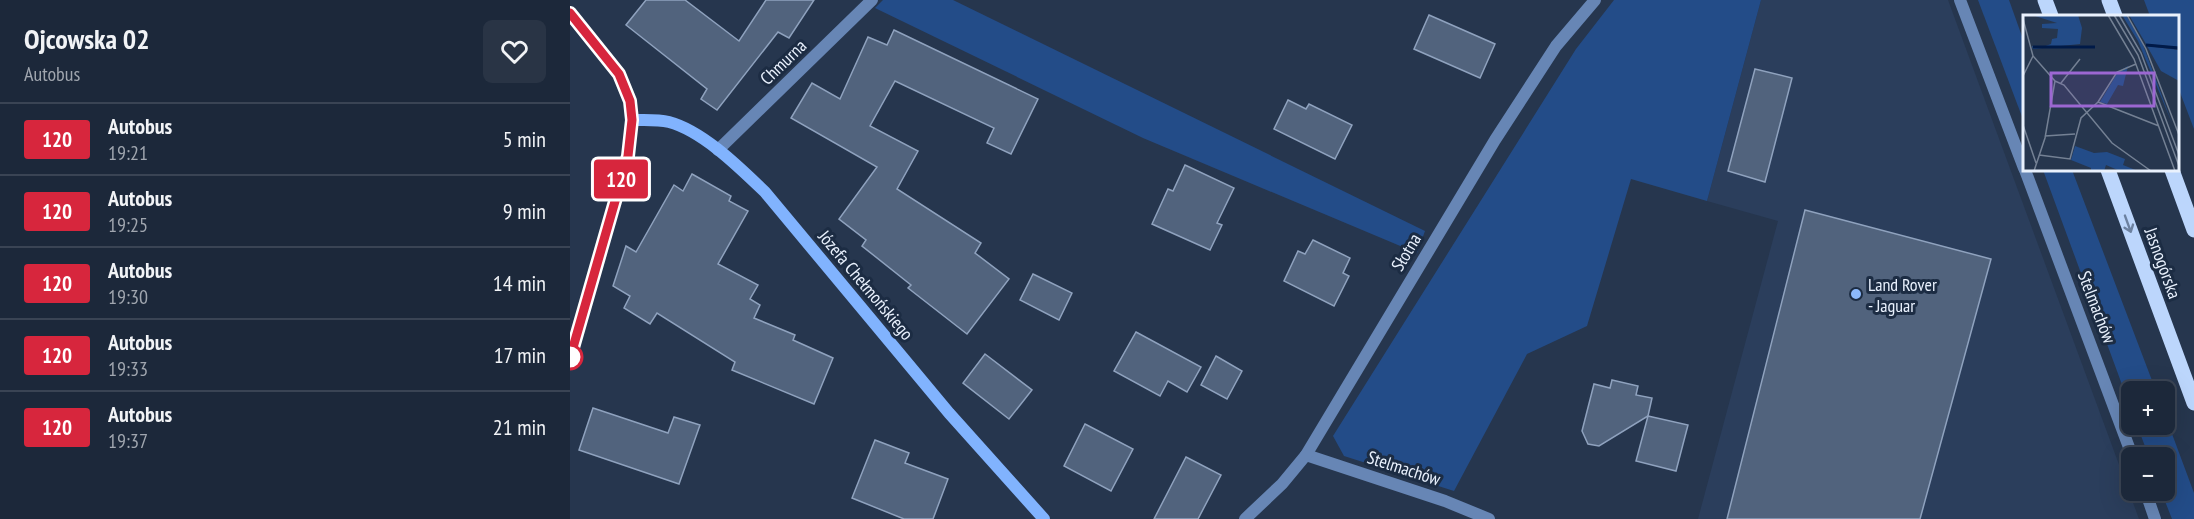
<!DOCTYPE html>
<html lang="pl">
<head>
<meta charset="utf-8">
<style>
  :root { --surface:#1c283a; --page:#293445; --text:#f1f3f6; --muted:#a0a6af; --line:#3a4454 }
  body { margin:0; font-family:"PT Sans Narrow",sans-serif; background:var(--page); color:var(--text); height:100vh; display:flex; flex-direction:column; font-size:22px; white-space:nowrap }
  * { box-sizing:border-box; margin:0 }
  p { font-size:20px; color:var(--muted) }
  .icon { flex:none; width:33px; height:33px; fill:none; stroke:currentColor; stroke-width:2; stroke-linecap:round; stroke-linejoin:round }
  .map { position:relative; flex:1; overflow:hidden }
  .side { display:flex; flex-direction:column; background:var(--surface); width:570px }
  .side>* { flex:none }
  .badge { padding:0 12px; border-radius:4px; font-size:21px; line-height:39px }
  .buttons { position:absolute; left:1551px; top:381px; display:grid; gap:12px }
  .buttons a { display:grid; place-items:center; width:54px; height:54px; border-radius:9px; background:var(--surface); box-shadow:0 6px 24px #0002,0 0 0 2px var(--line); font-size:30px }
  .map>.badge { position:absolute; translate:-50% -50%; box-shadow:0 0 0 3px #fff }
  .round { display:grid; place-items:center; flex:none; width:63px; height:63px; border-radius:9px; background:var(--page) }
  .head { display:flex; align-items:center; justify-content:space-between; height:102px; padding:0 24px }
  h1 { font-size:28px; font-weight:700; line-height:45px }
  ul { padding:0; list-style:none }
  li { display:flex; align-items:center; gap:18px; height:72px; padding:0 24px; border-top:2px solid var(--line) }
  li div { flex:1 }
  li b { display:block; font-size:22px }
  li em { font-style:normal }
  li .badge { min-width:66px; font-weight:700; text-align:center }
  main { display:flex; flex:1; min-height:0 }
  .map>svg:first-child { display:block }
  .built { fill:#2b3e5c }
  .green { fill:#234c88 }
  .building { fill:#51637d; stroke:#8fa2be; stroke-width:1.5 }
  .lines { fill:none; stroke-linecap:round; stroke-linejoin:round }
  .street { stroke:#6786b5; stroke-width:12 }
  .secondary { stroke:#81b3fe; stroke-width:12 }
  .primary { stroke:#bcd6fc; stroke-width:15 }
  .oneway { stroke:#6c81a0 }
  .line-casing { stroke:#fff; stroke-width:14 }
  .line { stroke:#d7263d; stroke-width:9 }
  .poi-dot { fill:#8cb9fc; stroke:#1c2c43; stroke-width:2 }
  .stop-dot { fill:#fff; stroke:#d7263d; stroke-width:3 }
  .labels { text-anchor:middle; dominant-baseline:central; stroke-width:6; stroke-linejoin:round; paint-order:stroke }
  .street-label { font-size:18px; fill:#e9f1fd; stroke:#1c2c43 }
  .poi-label { font-size:18px; fill:#e9f1fd; stroke:#1c2c43; text-anchor:start }
  .inset-river { fill:none; stroke:#001a48; stroke-width:3 }
  .inset-road { fill:none; stroke:#748194; stroke-width:1.5 }
  .view { fill:#9c67d2; fill-opacity:0.15; stroke:#9c67d2; stroke-width:3 }
  .inset-edge { fill:none; stroke:#e9f1fd; stroke-width:3 }
</style>
</head>
<body>
<main>
<section class="side">
<div class="head"><div><h1>Ojcowska 02</h1><p>Autobus</p></div><a class="round"><svg class="icon" aria-label="heart" viewBox="0 0 24 24"><path d="M12 20l-8-8c-3-5 5-10 8-4 3-6 11-1 8 4z"/></svg></a></div>
<ul>
<li><span class="badge" style="background:#d7263d;color:#fff">120</span><div><b>Autobus</b><p>19:21</p></div><em>5 min</em></li>
<li><span class="badge" style="background:#d7263d;color:#fff">120</span><div><b>Autobus</b><p>19:25</p></div><em>9 min</em></li>
<li><span class="badge" style="background:#d7263d;color:#fff">120</span><div><b>Autobus</b><p>19:30</p></div><em>14 min</em></li>
<li><span class="badge" style="background:#d7263d;color:#fff">120</span><div><b>Autobus</b><p>19:33</p></div><em>17 min</em></li>
<li><span class="badge" style="background:#d7263d;color:#fff">120</span><div><b>Autobus</b><p>19:37</p></div><em>21 min</em></li>
</ul>
</section>
<div class="map">
<svg width="1624" height="519" viewBox="0 0 1624 519">
  <rect width="100%" height="100%" fill="#26364e"/>
  <!-- built -->
  <polygon class="built" points="1191,0 1378,0 1569,519 1128,519 1208,221 1137,201"/>
  <!-- green -->
  <g class="green">
    <polygon points="313,0 383,0 855,231 847,253 573,138 305,8"/>
    <polygon points="1044,0 1191,0 1137,201 1061,179 1017,326 957,354 884,491 774,456 763,436 1006,49"/>
    <polygon points="1408,0 1439,0 1454,42 1454,122"/>
    <polygon points="1574,0 1624,0 1624,129 1608,87 1608,16 1580,16"/>
    <polygon points="1473,170 1502,170 1586,391 1562,392 1561,409"/>
    <polygon points="1595,415 1624,493 1624,519 1602,519 1591,491 1594,490 1594,458 1579,457 1567,425 1594,424"/>
  </g>
  <!-- building -->
  <g class="building">
    <polygon points="76,0 115,0 169,41 196,0 244,0 219,38 208,32 147,110 131,99 137,89 56,25"/>
    <polygon points="859,15 925,44 910,78 844,49"/>
    <polygon points="324,30 468,99 441,154 417,143 424,128 325,81 300,126 348,151 327,189 411,243 405,253 439,279 397,334 338,288 341,285 292,246 296,240 269,219 307,167 221,118 242,83 270,99 298,37 317,45"/>
    <polygon points="1185,69 1222,78 1195,182 1158,171"/>
    <polygon points="718,100 736,109 739,104 782,125 765,159 704,129"/>
    <polygon points="615,165 664,188 647,223 652,225 640,250 582,224 598,189 603,191"/>
    <polygon points="122,174 161,196 159,201 178,211 148,264 188,285 180,299 190,305 184,318 225,335 223,340 263,358 244,404 162,370 165,362 87,313 80,324 54,308 60,296 43,286 56,246 66,252 104,185 113,191"/>
    <polygon points="1235,210 1421,259 1350,519 1157,519"/>
    <polygon points="743,240 780,258 773,273 779,276 764,306 714,281 728,251 735,254"/>
    <polygon points="463,274 502,293 489,320 450,300"/>
    <polygon points="566,332 631,367 617,392 598,381 590,396 544,371"/>
    <polygon points="415,354 462,390 439,419 393,383"/>
    <polygon points="646,356 672,371 657,399 631,385"/>
    <polygon points="1042,380 1068,386 1066,395 1082,398 1078,416 1029,446 1018,444 1012,431 1024,384 1040,388"/>
    <polygon points="23,408 98,433 104,417 130,425 109,484 9,450"/>
    <polygon points="1078,416 1118,425 1106,471 1066,461"/>
    <polygon points="515,424 563,449 541,491 494,466"/>
    <polygon points="305,440 339,453 335,463 378,479 363,519 334,519 282,498"/>
    <polygon points="616,457 651,475 628,519 584,519"/>
  </g>
  <g class="lines">
    <!-- street -->
    <g class="street">
      <polyline points="1390,0 1454,168"/>
      <polyline points="148,150 302,0"/>
      <polyline points="1455,170 1563,458"/>
      <polyline points="736,455 875,501 919,519"/>
      <polyline points="1575,490 1585,519"/>
      <polyline points="675,519 712,484 736,455 925,140 986,46 1025,0"/>
    </g>
    <!-- secondary -->
    <g class="secondary">
      <polyline points="0,13 49,74 60,101 62,120 58,156 0,358"/>
      <path d="M62,120C74,120 87,119 99,122C133,131 170,168 195,192L379,413L474,519"/>
    </g>
    <!-- primary -->
    <g class="primary">
      <polyline points="1475,0 1481,16"/>
      <polyline points="1539,0 1545,16"/>
      <polyline points="1538,170 1624,403"/>
      <polyline points="1602,170 1624,230"/>
    </g>
  </g>
  <!-- one-way arrows -->
  <defs><path id="oneway-shaft" d="M-6 0H5M1.5-3L5.5 0L1.5 3" fill="none" stroke-width="1.6" stroke-linecap="round" stroke-linejoin="round" transform="scale(1.5)"/></defs>
  <use class="oneway" href="#oneway-shaft" transform="translate(1558 224) rotate(70)"/>
  <g class="lines">
    <!-- line casing -->
    <g class="line-casing">
      <polyline id="line" points="0,13 49,74 60,101 62,120 58,156 0,358"/>
    </g>
    <!-- line -->
    <use href="#line" class="line"/>
  </g>
  <!-- markers -->
  <circle class="poi-dot" cx="1286" cy="294" r="6"/>
  <circle class="stop-dot" cx="0" cy="357" r="12"/>
  <g class="labels">
    <!-- street labels -->
    <g class="street-label">
      <text transform="translate(213 62) rotate(-44)">Chmurna</text>
      <text transform="translate(836 252) rotate(-59)">Słotna</text>
      <text transform="translate(1593 263) rotate(70)">Jasnogórska</text>
      <text transform="translate(296 285) rotate(50)">Józefa Chełmońskiego</text>
      <text transform="translate(1527 307) rotate(69)">Stelmachów</text>
      <text transform="translate(834 468) rotate(18)">Stelmachów</text>
    </g>
    <!-- poi labels -->
    <g class="poi-label">
      <text x="1298" y="284">Land Rover<tspan x="1298" dy="21">- Jaguar</tspan></text>
    </g>
  </g>
  <!-- overview -->
  <g transform="translate(1453 15)">
    <rect width="156" height="156" fill="#26364e"/>
    <path d="M9,0H55L59,13L57,29L10,34L9,31L17,33L28,29L29,24L34,23L35,14L19,13V9L34,8ZM99,0H103L119,27L149,108L115,26ZM106,0H156V32L123,29ZM124,31L156,35V66L138,56ZM105,51L100,71L95,70L84,89L77,87L95,57ZM52,131L71,138L84,137L102,144L100,150L115,156H97L83,150L81,156H68V153L48,145Z" fill="#234c88"/>
    <path class="inset-river" d="M123,30L156,33M10,32H72"/>
    <path class="inset-road" d="M85,0L111,44L152,156M91,0L115,40L156,151M96,0L118,38L156,140M104,0L123,34L156,120M0,4L10,41L32,66L22,123L11,156M0,61L10,41M32,66L41,70L89,128L128,156M38,68L57,44M75,87L136,111M0,110L13,148M22,121L52,119M16,140L47,144L58,103L75,87L94,57L113,49"/>
    <path class="view" d="M28,58H131V91H28Z"/>
    <rect width="156" height="156" class="inset-edge"/>
  </g>
</svg>
<div class="buttons">
<a>+</a>
<a>−</a>
</div>
<b class="badge" style="left:51px;top:179px;background:#d7263d;color:#fff">120</b>
</div>
</main>
</body>
</html>
